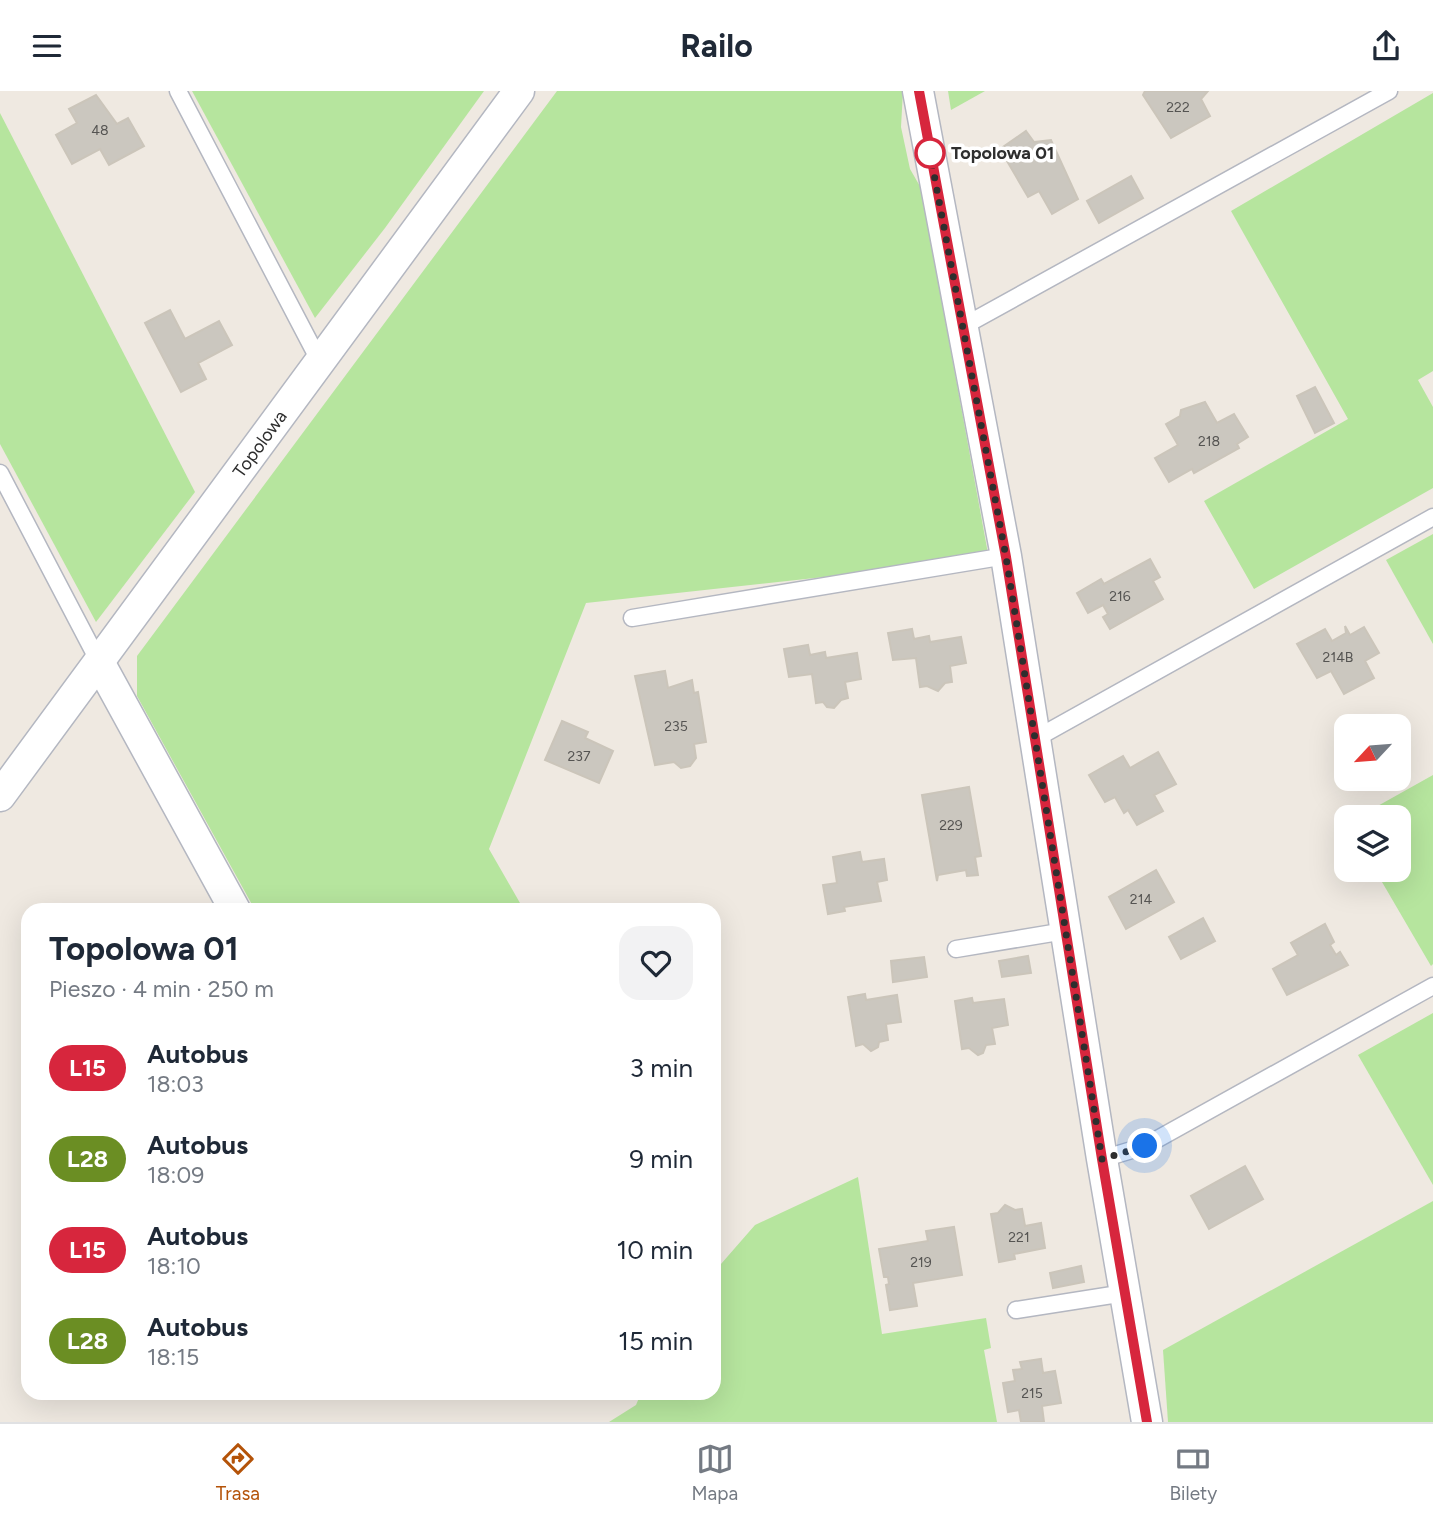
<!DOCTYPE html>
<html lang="pl">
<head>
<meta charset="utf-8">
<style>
  :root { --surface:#fff; --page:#f2f2f3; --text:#1f2937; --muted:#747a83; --line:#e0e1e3; --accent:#b45309 }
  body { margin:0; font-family:Figtree,sans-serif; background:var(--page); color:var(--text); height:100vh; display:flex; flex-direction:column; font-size:26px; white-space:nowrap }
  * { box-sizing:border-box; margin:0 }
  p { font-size:23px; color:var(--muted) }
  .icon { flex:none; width:38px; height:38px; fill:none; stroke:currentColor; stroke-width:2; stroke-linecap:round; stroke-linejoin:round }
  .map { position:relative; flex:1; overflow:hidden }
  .details { position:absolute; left:21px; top:812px; width:700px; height:497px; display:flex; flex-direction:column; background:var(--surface); border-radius:21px; box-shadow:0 7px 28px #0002 }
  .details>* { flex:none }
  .badge { padding:0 14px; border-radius:23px; font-size:24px; line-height:46px }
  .needle { width:46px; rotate:244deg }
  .controls { position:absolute; left:1334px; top:623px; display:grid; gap:14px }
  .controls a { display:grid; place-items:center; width:77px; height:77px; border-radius:14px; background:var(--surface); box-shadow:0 7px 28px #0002; font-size:35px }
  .you { position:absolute; width:35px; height:35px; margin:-18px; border:5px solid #fff; border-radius:50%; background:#1a73e8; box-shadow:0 0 0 10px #1a73e833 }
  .map>.badge { position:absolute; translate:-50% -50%; box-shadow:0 0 0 4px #fff }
  .round { display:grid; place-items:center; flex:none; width:74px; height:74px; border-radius:21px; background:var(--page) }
  .head { display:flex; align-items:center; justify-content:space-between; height:119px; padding:0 28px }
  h1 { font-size:33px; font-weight:700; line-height:52px }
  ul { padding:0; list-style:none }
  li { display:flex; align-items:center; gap:21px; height:91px; padding:0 28px }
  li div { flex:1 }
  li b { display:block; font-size:26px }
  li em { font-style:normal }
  li .badge { min-width:77px; font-weight:700; text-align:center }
  header { display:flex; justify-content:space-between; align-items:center; height:91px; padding:0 28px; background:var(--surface); font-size:32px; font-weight:700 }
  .tabs { display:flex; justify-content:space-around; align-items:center; height:98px; border-top:2px solid var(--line); background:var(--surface); font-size:19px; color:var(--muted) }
  .tabs a { display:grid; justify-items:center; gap:4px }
  .tabs .on { color:var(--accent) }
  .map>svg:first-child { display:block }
  .green { fill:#b6e59e }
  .building { fill:#cbc7bf; stroke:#cbc5ba; stroke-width:2 }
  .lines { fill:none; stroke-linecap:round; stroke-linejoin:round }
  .lane-casing { stroke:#b4b7c1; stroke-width:19 }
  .street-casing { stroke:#b4b7c1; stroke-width:33 }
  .lane { stroke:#fff; stroke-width:16 }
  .street { stroke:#fff; stroke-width:30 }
  .line-casing { stroke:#fff; stroke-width:16 }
  .line { stroke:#d7263d; stroke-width:10 }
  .walk { stroke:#2e2e2e; stroke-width:7; stroke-dasharray:0 12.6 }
  .stop-dot { fill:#fff; stroke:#d7263d; stroke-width:3.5 }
  .labels { text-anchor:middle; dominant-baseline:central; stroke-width:7; stroke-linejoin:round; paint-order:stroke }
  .number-label { font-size:14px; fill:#555452 }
  .stop-label { font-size:18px; font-weight:bold; fill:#2e2e2e; stroke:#fff; text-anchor:start }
  .street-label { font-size:18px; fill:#2e2e2e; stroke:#fff }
</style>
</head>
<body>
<header><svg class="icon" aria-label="menu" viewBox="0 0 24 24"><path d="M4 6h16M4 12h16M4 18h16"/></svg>Railo<svg class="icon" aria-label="share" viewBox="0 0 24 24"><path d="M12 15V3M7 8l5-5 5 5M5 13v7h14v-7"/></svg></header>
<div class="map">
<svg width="1433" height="1331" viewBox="0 0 1433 1331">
  <rect width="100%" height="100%" fill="#efe9e1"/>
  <!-- green -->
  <g class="green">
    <polygon points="192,0 484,0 385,137 315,227"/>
    <polygon points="557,0 903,0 901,36 910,78 921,97 989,468 586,512 489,758 524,819 255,819 137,605 137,565"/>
    <polygon points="948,0 985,0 951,19"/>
    <polygon points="1433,2 1433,280 1418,289 1433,316 1433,397 1254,498 1204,410 1348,328 1231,120"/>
    <polygon points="0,22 195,401 96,531 0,353"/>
    <polygon points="1433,443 1433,553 1386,469"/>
    <polygon points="1433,684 1433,873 1431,875 1375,779 1398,779 1398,726 1358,726"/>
    <polygon points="1433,922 1433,1094 1358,964"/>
    <polygon points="858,1086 882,1243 986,1227 991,1257 984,1259 997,1331 609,1331 636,1314 641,1302 714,1302 714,1181 755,1134"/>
    <polygon points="1433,1110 1433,1331 1168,1331 1163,1259"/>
  </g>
  <!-- building -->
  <g class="building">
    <polygon points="1145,0 1208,0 1201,8 1210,25 1171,47 1143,4"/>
    <polygon points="96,4 117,33 128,27 144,55 109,74 100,58 72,73 56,44 77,32 69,18"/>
    <polygon points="1026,40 1034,51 1051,49 1078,108 1052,123 1039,100 1028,106 1000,58"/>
    <polygon points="1131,85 1143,107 1099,132 1087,110"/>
    <polygon points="170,219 185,248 219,230 232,254 198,272 206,288 181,301 145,232"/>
    <polygon points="1315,296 1334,332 1315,342 1297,305"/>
    <polygon points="1205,311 1217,332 1234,323 1248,346 1237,353 1239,357 1194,382 1192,378 1169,391 1155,367 1178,354 1166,333 1180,325 1181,319"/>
    <polygon points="1150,468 1160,486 1153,490 1163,508 1110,538 1103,526 1108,523 1103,514 1088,522 1077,502 1101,488 1104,493"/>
    <polygon points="1345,535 1350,544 1364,536 1379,562 1365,570 1374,587 1344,603 1331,580 1317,587 1297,553 1325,538 1332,550 1346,542"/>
    <polygon points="912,538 914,548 929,545 930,551 961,546 966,572 950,575 952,591 945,592 938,600 927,595 920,596 916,567 893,569 888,542"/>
    <polygon points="808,554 810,564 825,561 826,567 857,562 861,588 845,591 848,607 841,609 834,617 827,616 823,611 816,612 812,583 789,586 784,558"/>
    <polygon points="665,580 668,597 692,589 694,602 698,601 706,651 694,653 696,667 690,675 681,677 674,671 655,674 635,585"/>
    <polygon points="562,630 588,641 585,647 613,660 599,692 545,669"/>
    <polygon points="1158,661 1176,693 1154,704 1163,720 1137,734 1128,719 1124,722 1115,706 1105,711 1089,684 1123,665 1130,677"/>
    <polygon points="969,696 981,765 975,766 978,784 967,785 966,779 938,784 937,790 922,704"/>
    <polygon points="860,761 862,771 884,768 887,789 877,791 881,810 844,816 845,820 828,823 823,794 837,792 833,766"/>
    <polygon points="1156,779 1174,811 1126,838 1109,806"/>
    <polygon points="1203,827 1215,850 1181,868 1169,846"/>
    <polygon points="1325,833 1334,851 1330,854 1336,864 1340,861 1348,874 1287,904 1273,878 1298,864 1291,852"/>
    <polygon points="1028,865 1031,882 1002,886 999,870"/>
    <polygon points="924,866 927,886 893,891 891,870"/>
    <polygon points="865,903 866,909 897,904 901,931 886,933 888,949 879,951 878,956 871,960 863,953 856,955 848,906"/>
    <polygon points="972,907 973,912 1004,908 1008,934 992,937 995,953 986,954 983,962 978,964 969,957 962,958 955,910"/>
    <polygon points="1245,1075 1263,1108 1209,1138 1191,1105"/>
    <polygon points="1005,1114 1015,1119 1022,1118 1025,1135 1041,1132 1045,1157 1014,1163 1015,1168 999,1171 991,1123 998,1122"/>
    <polygon points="954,1136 962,1184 913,1192 917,1215 890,1219 886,1194 889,1193 888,1186 884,1186 879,1158 928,1150 926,1140"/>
    <polygon points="1081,1175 1084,1191 1053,1197 1050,1182"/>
    <polygon points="1041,1268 1043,1282 1055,1280 1061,1312 1042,1315 1044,1331 1021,1331 1019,1319 1008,1321 1003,1292 1015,1290 1013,1279 1022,1278 1020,1271"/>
  </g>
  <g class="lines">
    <!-- lane casing -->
    <g class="lane-casing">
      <g id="lane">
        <polyline points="178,0 320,271"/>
        <polyline points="962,236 1389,0"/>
        <polyline points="0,382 99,571"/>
        <polyline points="632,527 1006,465"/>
        <polyline points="1035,648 1433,426"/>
        <polyline points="956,858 1065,840"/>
        <polyline points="1102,1068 1145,1055 1433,895"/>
        <polyline points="1016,1219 1125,1202"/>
      </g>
    </g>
    <!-- street casing -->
    <g class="street-casing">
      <g id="street">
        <polyline points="918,0 1006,465 1102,1068 1147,1331"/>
        <polyline points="99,571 235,819"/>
        <polyline points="0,705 519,0"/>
      </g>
    </g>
    <!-- lane -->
    <use href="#lane" class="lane"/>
    <!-- street -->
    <use href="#street" class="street"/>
  </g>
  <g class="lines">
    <!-- line casing -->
    <g class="line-casing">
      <polyline id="line" points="919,0 1006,466 1102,1068 1147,1331"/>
    </g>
    <!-- line -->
    <use href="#line" class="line"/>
    <!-- walk -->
    <polyline class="walk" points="930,62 1006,466 1102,1068 1145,1055"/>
  </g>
  <!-- markers -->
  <circle class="stop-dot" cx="930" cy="62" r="14"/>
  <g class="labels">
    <!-- number labels -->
    <g class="number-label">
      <text x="1178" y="16">222</text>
      <text x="100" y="39">48</text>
      <text x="1209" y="350">218</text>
      <text x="1120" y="505">216</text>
      <text x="1338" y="566">214B</text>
      <text x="676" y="635">235</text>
      <text x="579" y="665">237</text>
      <text x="951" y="734">229</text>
      <text x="1141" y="808">214</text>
      <text x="1019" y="1146">221</text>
      <text x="921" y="1171">219</text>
      <text x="1032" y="1302">215</text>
    </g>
    <!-- stop labels -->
    <g class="stop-label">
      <text x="951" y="62">Topolowa 01</text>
    </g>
    <!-- street labels -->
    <g class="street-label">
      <text transform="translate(260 353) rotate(-54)">Topolowa</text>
    </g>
  </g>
</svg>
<div class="controls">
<a><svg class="needle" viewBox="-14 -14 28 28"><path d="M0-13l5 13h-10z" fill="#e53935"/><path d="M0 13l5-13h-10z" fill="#747a83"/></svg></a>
<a><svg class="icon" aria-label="layers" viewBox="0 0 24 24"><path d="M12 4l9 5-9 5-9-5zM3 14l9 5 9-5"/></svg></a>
</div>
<div class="you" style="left:1145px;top:1055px"></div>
<section class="details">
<div class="head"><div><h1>Topolowa 01</h1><p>Pieszo · 4 min · 250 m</p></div><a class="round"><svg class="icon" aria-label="heart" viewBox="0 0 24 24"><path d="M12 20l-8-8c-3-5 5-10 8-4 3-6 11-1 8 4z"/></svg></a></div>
<ul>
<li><span class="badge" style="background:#d7263d;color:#fff">L15</span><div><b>Autobus</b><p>18:03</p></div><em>3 min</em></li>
<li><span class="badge" style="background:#6b8e23;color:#fff">L28</span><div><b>Autobus</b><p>18:09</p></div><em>9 min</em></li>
<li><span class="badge" style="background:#d7263d;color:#fff">L15</span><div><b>Autobus</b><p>18:10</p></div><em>10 min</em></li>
<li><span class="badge" style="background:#6b8e23;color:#fff">L28</span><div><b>Autobus</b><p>18:15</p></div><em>15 min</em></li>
</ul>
</section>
</div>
<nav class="tabs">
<a class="on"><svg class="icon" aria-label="directions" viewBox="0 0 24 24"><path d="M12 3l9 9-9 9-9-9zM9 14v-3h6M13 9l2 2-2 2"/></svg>Trasa</a>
<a><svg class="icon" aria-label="map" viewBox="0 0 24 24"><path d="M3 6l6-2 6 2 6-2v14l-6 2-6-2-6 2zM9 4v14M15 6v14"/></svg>Mapa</a>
<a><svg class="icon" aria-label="tickets" viewBox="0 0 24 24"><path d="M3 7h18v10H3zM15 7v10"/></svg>Bilety</a>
</nav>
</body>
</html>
